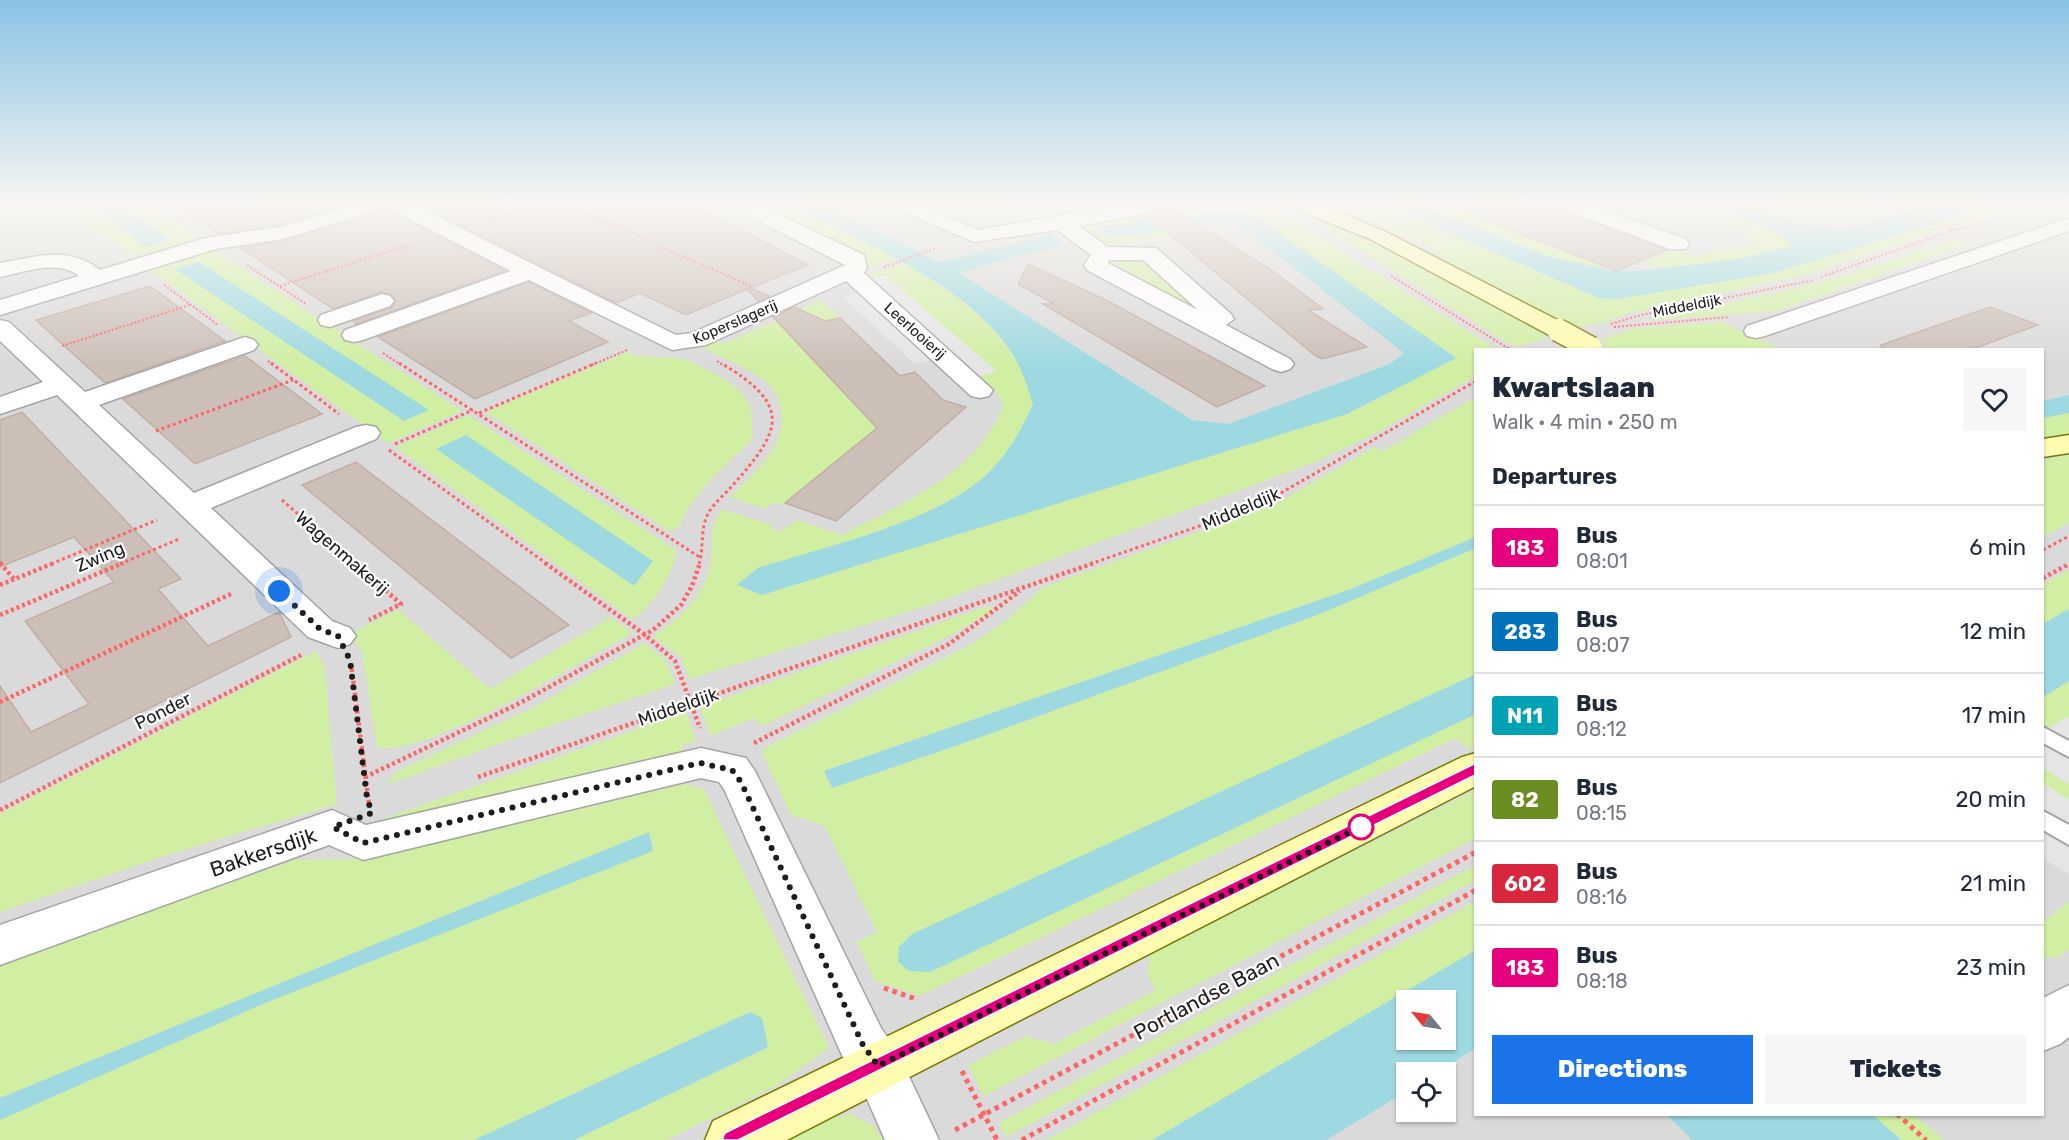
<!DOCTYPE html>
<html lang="en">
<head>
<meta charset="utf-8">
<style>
  :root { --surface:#fff; --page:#f6f6f7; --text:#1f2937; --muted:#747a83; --line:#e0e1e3; --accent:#1a73e8 }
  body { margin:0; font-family:Rubik,sans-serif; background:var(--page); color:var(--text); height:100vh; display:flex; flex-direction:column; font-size:22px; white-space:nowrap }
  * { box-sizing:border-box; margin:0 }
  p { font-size:20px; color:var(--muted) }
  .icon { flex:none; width:33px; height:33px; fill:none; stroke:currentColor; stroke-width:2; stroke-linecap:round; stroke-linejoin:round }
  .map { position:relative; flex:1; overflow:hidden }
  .side { position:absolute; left:1474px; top:348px; width:570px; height:768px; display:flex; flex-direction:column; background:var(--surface); border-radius:0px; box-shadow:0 2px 4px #0004 }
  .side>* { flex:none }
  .badge { padding:0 12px; border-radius:4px; font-size:21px; line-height:39px }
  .needle { width:39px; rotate:300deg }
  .controls { position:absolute; left:1396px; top:990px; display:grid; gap:12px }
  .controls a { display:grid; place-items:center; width:60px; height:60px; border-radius:0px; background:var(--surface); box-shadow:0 2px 4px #0004; font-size:30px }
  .you { position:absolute; width:30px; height:30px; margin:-15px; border:4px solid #fff; border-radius:50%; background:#1a73e8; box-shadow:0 0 0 9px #1a73e833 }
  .map>.badge { position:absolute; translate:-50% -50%; box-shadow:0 0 0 3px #fff }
  h2 { padding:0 18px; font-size:22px; line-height:54px }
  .round { display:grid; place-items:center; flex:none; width:63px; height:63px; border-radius:0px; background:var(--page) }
  .head { display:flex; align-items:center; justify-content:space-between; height:102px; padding:0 18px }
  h1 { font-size:28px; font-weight:800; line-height:45px }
  .button { display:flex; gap:12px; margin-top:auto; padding:12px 18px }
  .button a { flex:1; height:69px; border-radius:0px; background:var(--accent); color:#fff; font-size:24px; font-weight:800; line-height:69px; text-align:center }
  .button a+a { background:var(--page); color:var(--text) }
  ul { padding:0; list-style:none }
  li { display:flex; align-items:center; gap:18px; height:84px; padding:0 18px; border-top:2px solid var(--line) }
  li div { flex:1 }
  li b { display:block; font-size:22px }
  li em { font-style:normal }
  li .badge { min-width:66px; font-weight:700; text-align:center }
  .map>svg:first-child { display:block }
  .residential { fill:#dbdada; fill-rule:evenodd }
  .grass { fill:#d0efa3 }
  .parking { fill:#e5e5e5 }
  .water { fill:#9ed9e1; fill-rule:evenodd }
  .building { fill:#ccbfb8; stroke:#c2aea3; stroke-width:1.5 }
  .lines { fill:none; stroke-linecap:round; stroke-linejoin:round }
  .lane-casing { stroke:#a4a4a4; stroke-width:4 }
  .street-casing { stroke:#a4a4a4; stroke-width:3 }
  .secondary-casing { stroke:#787900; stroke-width:3 }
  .path-far3 { stroke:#ff6464; stroke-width:2; stroke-dasharray:2 2; stroke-linecap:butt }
  .path-far2 { stroke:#ff6464; stroke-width:3; stroke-dasharray:3 3; stroke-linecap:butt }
  .path-far1 { stroke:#ff6464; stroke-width:4.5; stroke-dasharray:3 3; stroke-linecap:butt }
  .path { stroke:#ff6464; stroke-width:5; stroke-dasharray:4.5 4.5; stroke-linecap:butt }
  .lane { fill:#fff; fill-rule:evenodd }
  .street { fill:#fff; fill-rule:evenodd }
  .secondary { fill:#fffbb1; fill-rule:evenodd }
  .secondary-bridge-casing { stroke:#787900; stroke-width:25; stroke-linecap:butt }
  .secondary-bridge { stroke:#fffbb1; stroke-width:22 }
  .line { fill:#e6007e; stroke:#fff; stroke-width:1.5 }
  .walk { stroke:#1d1d1d; stroke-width:6; stroke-dasharray:0 10.8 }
  .stop-dot { fill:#fff; stroke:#e6007e; stroke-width:3 }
  .labels { text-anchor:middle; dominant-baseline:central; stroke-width:4.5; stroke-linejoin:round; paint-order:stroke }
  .far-street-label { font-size:15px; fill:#1d1d1d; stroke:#fff }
  .street-label { font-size:18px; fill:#1d1d1d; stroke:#fff }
  .near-street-label { font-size:21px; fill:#1d1d1d; stroke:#fff }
</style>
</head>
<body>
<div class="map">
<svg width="2069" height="1140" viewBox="0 0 2069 1140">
  <rect width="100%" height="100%" fill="#f0eae2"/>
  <!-- residential -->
  <path class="residential" d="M0,207H2069V1140H0ZM1476,350H2043V1114H1476ZM1407,1000H1446V1040H1407ZM1407,1072H1446V1112H1407Z"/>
  <!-- grass -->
  <g class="grass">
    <polygon points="64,207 91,207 147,247 170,239 123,207 151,207 198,239 133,257"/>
    <polygon points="763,207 792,207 897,259 865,268"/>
    <path d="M1169,207H1272L1496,349L1476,350V376L1372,435L1313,463L929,605L690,679L680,656L653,637C679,618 703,599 710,566C715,540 706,535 722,509L772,525V529L781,532L797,520L842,535C896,506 963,481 994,425C998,419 1003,411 1002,404C1000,391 987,383 978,376L996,370L865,277L904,263C943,285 986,315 1011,352C1022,368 1027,386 1033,404C1021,430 1007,456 985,476C935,522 824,547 758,568L738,584L762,595L1347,414L1456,358L1249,212L1235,210L1109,238L1165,230L1170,235L1114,245L1102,243L1083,226L1085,222L1120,213Z"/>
    <path d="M1350,207H1390L1599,298L1618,299L1773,273L1933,225L1941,229L1809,274L1631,313L1602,323L1567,327L1443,263V255C1429,248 1406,231 1390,235L1363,220Z"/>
    <polygon points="1427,207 1473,207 1463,211 1620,272 1544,255"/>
    <polygon points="1695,207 1717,207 1783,236 1791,244 1790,247 1732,260 1657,269 1652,267 1656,266 1645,262 1672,250 1692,257 1756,243 1744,236 1754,233"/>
    <polygon points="1989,207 2030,207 1951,226 1939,223"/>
    <polygon points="1306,216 1344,226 1549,333 1542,335 1547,338 1526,345 1511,345"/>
    <polygon points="1961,238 1974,242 1777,311 1645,321 1823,282"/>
    <polygon points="214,250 462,411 388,443 149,269"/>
    <polygon points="1132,259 1146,261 1201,308 1198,311 1116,269 1116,263"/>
    <path d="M821,300L840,318L794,330L918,394L782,505L774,502L765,509L730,497C755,471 789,446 780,406C778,395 773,387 764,380C745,366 723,358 703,348V344L712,339L724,344Z"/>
    <polygon points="1720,322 1781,349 1611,350 1600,344 1607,342 1601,339 1636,328"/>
    <path d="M628,352C648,360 668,355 687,360C696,363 705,369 713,373C745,390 754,401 752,439C726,466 692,492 679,527L669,531L486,412Z"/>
    <polygon points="1476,397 1476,537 1351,589 824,771 832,788 964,743 1317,615 1476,548 1476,674 930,972 1476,714 1476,747 1470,750 1456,738 920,996 875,981 857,942 877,932 824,825 791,815 762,753 767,747 969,646 1008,619 1043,587 1272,506 1375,447 1383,451"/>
    <polygon points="2069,413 2069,434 2043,437 2043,418"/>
    <path d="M468,415L677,551C670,581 656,600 633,620L396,447Z"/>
    <polygon points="2069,455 2069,523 2043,537 2043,461"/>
    <polygon points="2069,570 2069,609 2043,624 2043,584"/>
    <polygon points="988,606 992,610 990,612 951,635 762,726 754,718 710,736 700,707"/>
    <path d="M398,609L490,689L611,617L632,633C586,659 423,759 377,747L362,652L350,634Z"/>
    <polygon points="644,643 666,660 675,684 515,738 387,785 396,772 536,706"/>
    <polygon points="316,651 324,665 326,681 337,804 173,853 0,912 0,814"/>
    <polygon points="2069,681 2069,718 2066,717 2043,732 2043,697"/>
    <polygon points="686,712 696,741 682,745 684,756 377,823 382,819"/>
    <polygon points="2043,768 2069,784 2069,800 2043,783"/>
    <polygon points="685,784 704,790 829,1048 776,1086 667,1140 574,1140 767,1048 750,1012 474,1140 0,1140 0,1120 265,1003 653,850 649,832 0,1098 0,963 295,860 353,859"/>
    <polygon points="1476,790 1476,838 984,1096 968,1065 1026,1036 1055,1044 1156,990 1147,974 1151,954"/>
    <polygon points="1476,865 1476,880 1006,1137 999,1123"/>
    <polygon points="1476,901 1476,950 1152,1140 1047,1140"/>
    <polygon points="2069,902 2069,948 2059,957 2043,958 2043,922"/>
    <polygon points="851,1114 873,1126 883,1140 787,1140 826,1120"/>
    <polygon points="1873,1115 1914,1115 1944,1140 1901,1140"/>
  </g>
  <!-- parking -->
  <g class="parking">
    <polygon points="885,275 997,371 968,380 943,357 915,364 843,297 869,290 860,281"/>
    <polygon points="2067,717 2069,718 2069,784 2043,768 2043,732"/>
    <polygon points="2043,783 2069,800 2069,875 2043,858"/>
  </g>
  <!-- water -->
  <g class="water">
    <polygon points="91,207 123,207 170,240 147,247"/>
    <path d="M792,207H827L939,262L1051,235L1064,246L1017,256L959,273L1192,420L1228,424L1390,364L1404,353L1241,227L1232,224L1109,238L1096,227L1220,211L1249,212L1456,358L1347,414L762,595L737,585L758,568C824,547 935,522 985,476C1007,456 1021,430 1033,404C1027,386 1022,369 1012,353C969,285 863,242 792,207Z"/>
    <polygon points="1390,207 1427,207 1544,255 1613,271 1636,271 1732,260 1790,247 1791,244 1783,236 1717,207 1751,207 1801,224 1841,229 1863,226 1916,207 1989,207 1773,273 1618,299 1599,298"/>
    <polygon points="199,262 429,410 404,421 175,269"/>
    <polygon points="2069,395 2069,413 2043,418 2043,401"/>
    <polygon points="466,435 653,561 634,586 436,449"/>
    <polygon points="1476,537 1476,548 1317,615 964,743 832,788 824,771 1351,589"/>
    <polygon points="2069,609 2069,681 2043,697 2043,624"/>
    <polygon points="1476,674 1476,714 930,972 909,971 898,962 899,947 912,934"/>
    <polygon points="649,832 653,851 265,1003 0,1120 0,1098"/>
    <path d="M1476,950V1048L1437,1072H1407V1091L1326,1140H1152ZM1407,1000H1446V1040H1407Z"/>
    <polygon points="750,1012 762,1018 768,1047 574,1140 474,1140"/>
    <polygon points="1667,1115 1873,1115 1901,1140 1692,1140"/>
  </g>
  <!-- building -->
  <g class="building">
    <polygon points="178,207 337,207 280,225 219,234"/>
    <polygon points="381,207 389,207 393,213 505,271 356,324 353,321 391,308 396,300 391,294 381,292 333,309 241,248 284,241 377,213"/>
    <polygon points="424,207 698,207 808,265 750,288 769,296 758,301 747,289 686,315 640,293 616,303"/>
    <polygon points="1160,207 1170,207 1271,270 1323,309 1308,310 1367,347 1322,359 1313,354 1147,215"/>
    <polygon points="1460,207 1553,207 1666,250 1617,271 1459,210"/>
    <polygon points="1028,264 1106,300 1265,386 1217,407 1043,304 1054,304 1018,284"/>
    <polygon points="529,282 591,313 569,321 608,342 475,399 378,337"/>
    <polygon points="150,286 225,341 105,383 36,320"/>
    <polygon points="794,307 825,321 840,318 900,376 915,372 943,400 966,407 836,521 785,503 877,428 773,317"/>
    <polygon points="1990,307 2038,325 1970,350 1882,350 1881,345"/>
    <polygon points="245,356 322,414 195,464 123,399"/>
    <polygon points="22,412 181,579 158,589 208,646 279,612 291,637 0,783 0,686 31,732 89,704 25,621 114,582 74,537 0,567 0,420"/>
    <polygon points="356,462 569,625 511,658 302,485"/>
  </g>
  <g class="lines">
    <!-- lane casing -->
    <g class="lane-casing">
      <g id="lane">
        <polygon points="2043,727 2069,741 2069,757 2043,743"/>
        <polygon points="2043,811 2069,825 2069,845 2043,830"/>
      </g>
    </g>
    <!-- street casing -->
    <g class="street-casing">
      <g id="street">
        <path d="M346,207H379L376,211L283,239L216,249L0,315V300L79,276C58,259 25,272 0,277V263C37,257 68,245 100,270L205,238L281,227Z"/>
        <polygon points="391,207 418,207 676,335 692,333 845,265 739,211 736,207 763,207 864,255 867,268 864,273 993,390 989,396 980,398 971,396 846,281 706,345 672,350 529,280 363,340 354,342 345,340 342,335 345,330 511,271 394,211"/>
        <path d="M898,207H926L977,230L1111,207H1158L1148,213L1079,226L1108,247L1156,248L1231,314L1234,319L1226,325L1290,359L1294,364L1290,369L1281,372L1272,369L1087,270L1084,265L1091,255L1057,230L974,242L901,211ZM1109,260H1143L1198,310L1108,263Z"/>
        <polygon points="1564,207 1595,207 1686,239 1689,244 1686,249 1670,249 1567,211"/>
        <polygon points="2069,218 2069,231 1765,336 1756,338 1747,336 1744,331 1747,326"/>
        <polygon points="382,294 390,296 394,301 390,306 330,327 321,325 318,320 321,315"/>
        <polygon points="0,320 9,322 85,392 236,340 245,337 254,340 258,345 254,350 99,405 194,493 356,427 366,425 376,427 380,433 376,439 211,508 332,621 350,628 356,636 350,644 338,648 308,637 57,395 0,414 0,397 43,382 0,341"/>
        <polygon points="701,748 746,758 755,771 881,1028 896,1049 939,1140 885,1140 860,1083 845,1062 724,789 719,782 701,778 363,860 329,845 0,965 0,925 332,810 366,825"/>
        <polygon points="2069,985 2069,1037 2060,1044 2043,1051 2043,998"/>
      </g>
    </g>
    <!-- secondary casing -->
    <g class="secondary-casing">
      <g id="secondary">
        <polygon points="1297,207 1326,207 1384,231 1567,325 1570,330 1567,335 1558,337 1549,335 1370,239 1300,211"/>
        <polygon points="2069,435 2069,453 2043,457 2043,439"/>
        <polygon points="1476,753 1476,786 787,1140 705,1140 713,1121 1462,757"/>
      </g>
    </g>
    <!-- path-far3 -->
    <g class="path-far3">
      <polyline points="158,207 183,223"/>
      <polyline points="573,207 646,239"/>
      <polyline points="1886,207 1954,230"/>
      <polyline points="489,220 528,207"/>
      <polyline points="661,247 751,286"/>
      <polyline points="247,265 306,304"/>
      <polyline points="884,267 937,248"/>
      <polyline points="1391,276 1511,350"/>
      <polyline points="1821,277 1953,230 1988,222"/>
      <polyline points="164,285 218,325"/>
      <polyline points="280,286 413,244"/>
      <polyline points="1611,324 1641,315 1814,280"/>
      <polyline points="1614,327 1729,317"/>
      <polyline points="62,346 190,305"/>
      <polyline points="383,353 401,365"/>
      <polyline points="268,361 273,365"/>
      <polyline points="717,361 723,365"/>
      <polyline points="592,365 627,350"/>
    </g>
    <!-- path-far2 -->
    <g class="path-far2">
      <polyline points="271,363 339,414"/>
      <polyline points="399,363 701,558"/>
      <polyline points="479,413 596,363"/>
      <polyline points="156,431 293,380"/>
      <polyline points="395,444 473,410"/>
      <polyline points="389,450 547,564"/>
      <polyline points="282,500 355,564"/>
      <polyline points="2043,550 2069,536"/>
      <polyline points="0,562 2,564"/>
      <polyline points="51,564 157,520"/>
      <polyline points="120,564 179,539"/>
      <path d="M699,564C704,548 700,529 708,514C713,504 724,495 732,486C782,430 793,406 721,363"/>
      <polyline points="1090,564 1260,505 1476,381"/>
    </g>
    <!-- path-far1 -->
    <g class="path-far1">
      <polyline points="0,563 14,579"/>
      <polyline points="354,563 401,604 369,620"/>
      <polyline points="545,563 644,634 675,661 700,728"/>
      <polyline points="2043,578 2069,564"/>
      <polyline points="0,585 54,563"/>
      <polyline points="0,615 123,563"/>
      <polyline points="351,663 369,804"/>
      <polyline points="0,702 233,593"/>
      <polyline points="754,743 949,644 1020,591"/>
      <polyline points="365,777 518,704 653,630 681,605 692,586 700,563"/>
      <polyline points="478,777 1094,563"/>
      <polyline points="0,810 301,655"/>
    </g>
    <!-- path -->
    <g class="path">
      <polyline points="884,988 916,999"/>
      <polyline points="962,1071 997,1140"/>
      <polyline points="1897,1114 1926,1140"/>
      <polyline points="955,1130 1476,852"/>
      <polyline points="1022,1140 1476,890"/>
    </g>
    <!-- lane -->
    <use href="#lane" class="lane"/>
    <!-- street -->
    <use href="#street" class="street"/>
    <!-- secondary -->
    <use href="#secondary" class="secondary"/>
    <!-- secondary-bridge casing -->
    <g class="secondary-bridge-casing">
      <polyline id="secondary-bridge" points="1558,330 1591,348"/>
    </g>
    <!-- secondary-bridge -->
    <use href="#secondary-bridge" class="secondary-bridge"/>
  </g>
  <!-- sky -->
  <linearGradient id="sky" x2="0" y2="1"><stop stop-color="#8ac3e5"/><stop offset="0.56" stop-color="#f8f6f2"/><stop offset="1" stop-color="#f8f6f2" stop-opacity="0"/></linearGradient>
  <rect width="2069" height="367" fill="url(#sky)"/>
  <!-- line -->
  <polygon class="line" points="1476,763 1481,765 1481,772 738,1140 722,1140 725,1133"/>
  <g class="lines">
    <!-- walk -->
    <polyline class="walk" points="279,591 320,629 338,636 350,660 367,798 372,813 333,827 363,843 700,763 732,770 741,782 863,1045 878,1066 1368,823 1361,827"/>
  </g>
  <!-- markers -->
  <circle class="stop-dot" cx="1361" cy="827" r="12"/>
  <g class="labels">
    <!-- far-street labels -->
    <g class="far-street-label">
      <text transform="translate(1687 306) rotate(-11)">Middeldijk</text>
      <text transform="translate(735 322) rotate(-23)">Koperslagerij</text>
      <text transform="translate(915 331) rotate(42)">Leerlooierij</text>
    </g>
    <!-- street labels -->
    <g class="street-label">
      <text transform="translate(1241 509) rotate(-23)">Middeldijk</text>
      <text transform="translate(342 553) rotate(41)">Wagenmakerij</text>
      <text transform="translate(100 557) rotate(-23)">Zwing</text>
      <text transform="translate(678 707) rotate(-19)">Middeldijk</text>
      <text transform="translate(163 711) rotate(-27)">Ponder</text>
    </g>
    <!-- near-street labels -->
    <g class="near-street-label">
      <text transform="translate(263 852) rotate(-19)">Bakkersdijk</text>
      <text transform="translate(1206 996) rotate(-28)">Portlandse Baan</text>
    </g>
  </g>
</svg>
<div class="controls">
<a><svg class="needle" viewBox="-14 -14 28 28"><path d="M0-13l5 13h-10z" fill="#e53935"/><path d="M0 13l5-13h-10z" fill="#747a83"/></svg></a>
<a><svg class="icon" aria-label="locate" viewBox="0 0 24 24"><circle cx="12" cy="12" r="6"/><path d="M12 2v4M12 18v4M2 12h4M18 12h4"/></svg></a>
</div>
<div class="you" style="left:279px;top:591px"></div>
<section class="side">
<div class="head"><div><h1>Kwartslaan</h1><p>Walk · 4 min · 250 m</p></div><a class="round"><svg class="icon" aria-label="heart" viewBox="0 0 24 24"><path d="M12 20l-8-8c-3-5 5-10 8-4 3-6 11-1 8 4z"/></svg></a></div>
<h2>Departures</h2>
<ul>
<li><span class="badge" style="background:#e6007e;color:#fff">183</span><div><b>Bus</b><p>08:01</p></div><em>6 min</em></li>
<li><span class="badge" style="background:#0072bc;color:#fff">283</span><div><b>Bus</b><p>08:07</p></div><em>12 min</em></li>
<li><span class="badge" style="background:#00a3b4;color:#fff">N11</span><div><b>Bus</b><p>08:12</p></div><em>17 min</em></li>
<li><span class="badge" style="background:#6b8e23;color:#fff">82</span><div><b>Bus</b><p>08:15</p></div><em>20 min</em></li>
<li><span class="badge" style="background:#d7263d;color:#fff">602</span><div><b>Bus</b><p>08:16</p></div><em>21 min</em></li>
<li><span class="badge" style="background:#e6007e;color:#fff">183</span><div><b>Bus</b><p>08:18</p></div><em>23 min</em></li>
</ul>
<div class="button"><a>Directions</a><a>Tickets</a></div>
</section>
</div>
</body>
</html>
